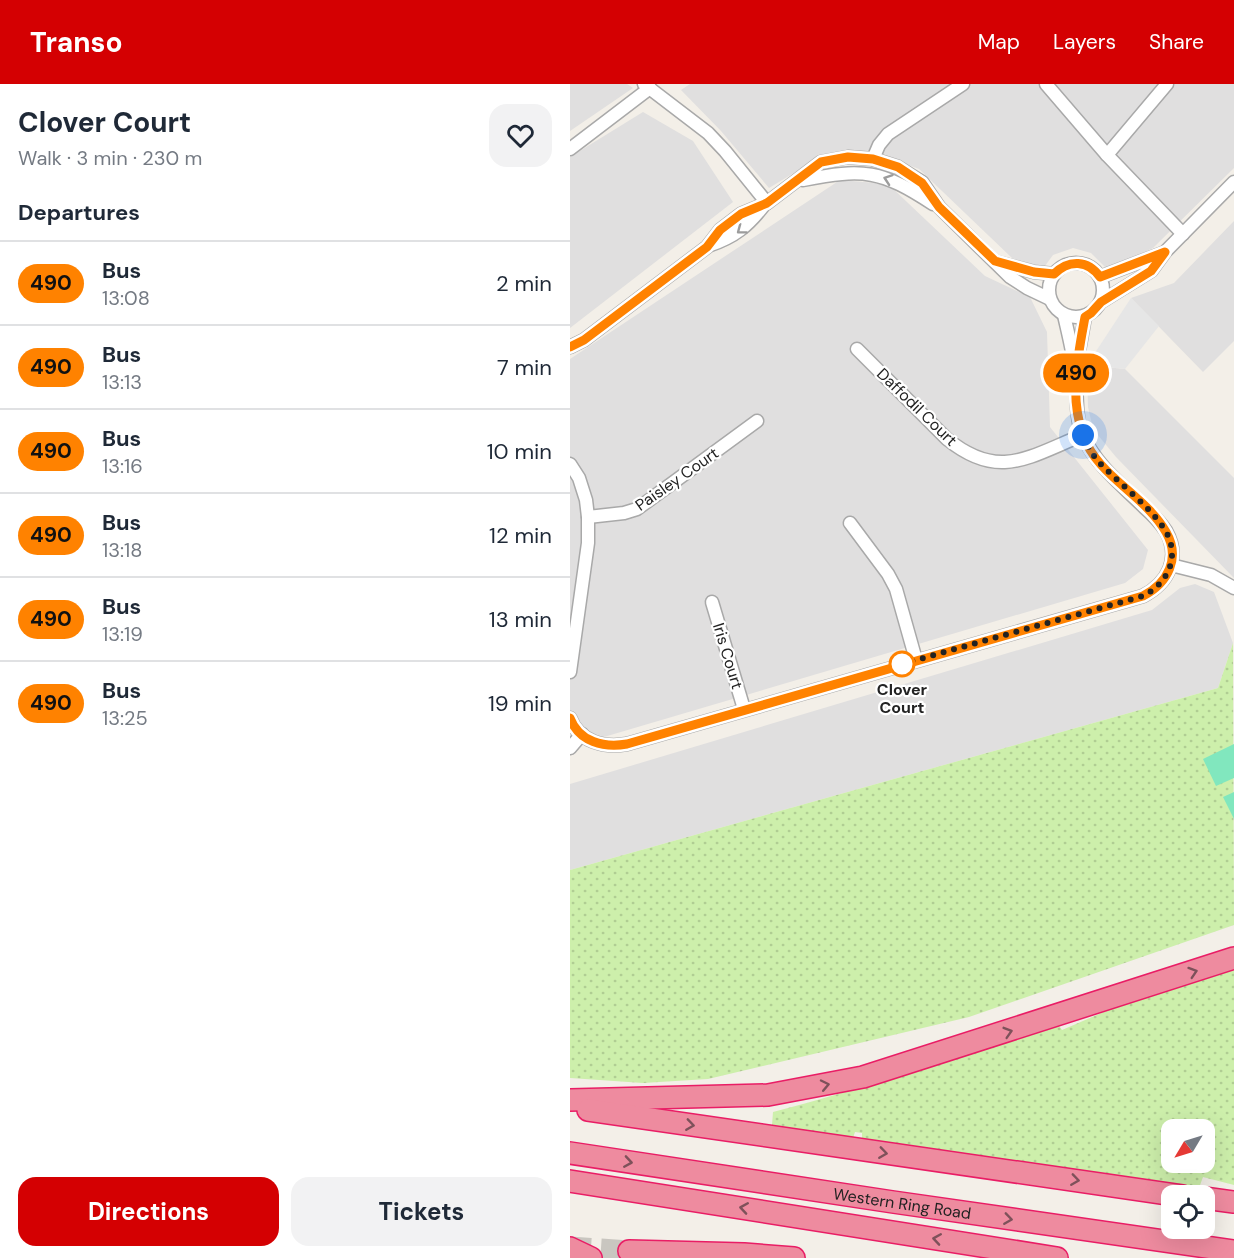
<!DOCTYPE html>
<html lang="en">
<head>
<meta charset="utf-8">
<style>
  :root { --surface:#fff; --page:#f2f2f3; --text:#1f2937; --muted:#747a83; --line:#e0e1e3; --accent:#d40002 }
  body { margin:0; font-family:"DM Sans",sans-serif; background:var(--page); color:var(--text); height:100vh; display:flex; flex-direction:column; font-size:22px; white-space:nowrap }
  * { box-sizing:border-box; margin:0 }
  p { font-size:20px; color:var(--muted) }
  .icon { flex:none; width:33px; height:33px; fill:none; stroke:currentColor; stroke-width:2; stroke-linecap:round; stroke-linejoin:round }
  .map { position:relative; flex:1; overflow:hidden }
  .details { display:flex; flex-direction:column; background:var(--surface); width:570px }
  .details>* { flex:none }
  .badge { padding:0 12px; border-radius:20px; font-size:21px; line-height:39px }
  .needle { width:39px; rotate:232deg }
  .buttons { position:absolute; left:591px; top:1035px; display:grid; gap:12px }
  .buttons a { display:grid; place-items:center; width:54px; height:54px; border-radius:12px; background:var(--surface); box-shadow:0 6px 24px #0002; font-size:30px }
  .you { position:absolute; width:30px; height:30px; margin:-15px; border:4px solid #fff; border-radius:50%; background:#1a73e8; box-shadow:0 0 0 9px #1a73e833 }
  .map>.badge { position:absolute; translate:-50% -50%; box-shadow:0 0 0 3px #fff }
  h2 { padding:0 18px; font-size:22px; line-height:54px }
  .round { display:grid; place-items:center; flex:none; width:63px; height:63px; border-radius:18px; background:var(--page) }
  .head { display:flex; align-items:center; justify-content:space-between; height:102px; padding:0 18px }
  h1 { font-size:28px; font-weight:700; line-height:45px }
  .primary-button { display:flex; gap:12px; margin-top:auto; padding:12px 18px }
  .primary-button a { flex:1; height:69px; border-radius:18px; background:var(--accent); color:#fff; font-size:24px; font-weight:700; line-height:69px; text-align:center }
  .primary-button a+a { background:var(--page); color:var(--text) }
  ul { padding:0; list-style:none }
  li { display:flex; align-items:center; gap:18px; height:84px; padding:0 18px; border-top:2px solid var(--line) }
  li div { flex:1 }
  li b { display:block; font-size:22px }
  li em { font-style:normal }
  li .badge { min-width:66px; font-weight:700; text-align:center }
  header { display:flex; align-items:center; gap:36px; box-sizing:border-box; height:84px; padding:0 30px; background:var(--accent); color:#fff }
  header strong { font-size:28px }
  nav { display:flex; gap:33px; margin-inline-start:auto; font-size:21px }
  main { display:flex; flex:1; min-height:0 }
  .map>svg:first-child { display:block }
  .residential { fill:#e0dfdf }
  .grass { fill:url(#grass-dots); fill-rule:evenodd }
  .pitch { fill:#81e7be }
  .parking { fill:#e6e6e6 }
  .lines { fill:none; stroke-linecap:round; stroke-linejoin:round }
  .highway-tunnel { stroke:#c9c6c0; stroke-width:21; stroke-dasharray:21 10; stroke-linecap:butt }
  .street-casing { stroke:#a9a9a9; stroke-width:15 }
  .highway-casing { stroke:#e91d65; stroke-width:24 }
  .street { stroke:#fff; stroke-width:12 }
  .highway { stroke:#ee8b9f; stroke-width:21 }
  .oneway { stroke:#9c9c9c }
  .oneway2 { stroke:#7e515a }
  .line-casing { stroke:#fff; stroke-width:14 }
  .line { stroke:#ff8200; stroke-width:9 }
  .walk { stroke:#222; stroke-width:6; stroke-dasharray:0 10.8 }
  .stop-dot { fill:#fff; stroke:#ff8200; stroke-width:3 }
  .labels { text-anchor:middle; dominant-baseline:central; stroke-width:4.5; stroke-linejoin:round; paint-order:stroke }
  .street-label { font-size:16px; fill:#222; stroke:#fff }
  .stop-label { font-size:16px; font-weight:bold; fill:#222; stroke:#fff }
</style>
</head>
<body>
<header>
<strong>Transo</strong>
<nav><a>Map</a><a>Layers</a><a>Share</a></nav>
</header>
<main>
<section class="details">
<div class="head"><div><h1>Clover Court</h1><p>Walk · 3 min · 230 m</p></div><a class="round"><svg class="icon" aria-label="heart" viewBox="0 0 24 24"><path d="M12 20l-8-8c-3-5 5-10 8-4 3-6 11-1 8 4z"/></svg></a></div>
<h2>Departures</h2>
<ul>
<li><span class="badge" style="background:#ff8200;color:#111">490</span><div><b>Bus</b><p>13:08</p></div><em>2 min</em></li>
<li><span class="badge" style="background:#ff8200;color:#111">490</span><div><b>Bus</b><p>13:13</p></div><em>7 min</em></li>
<li><span class="badge" style="background:#ff8200;color:#111">490</span><div><b>Bus</b><p>13:16</p></div><em>10 min</em></li>
<li><span class="badge" style="background:#ff8200;color:#111">490</span><div><b>Bus</b><p>13:18</p></div><em>12 min</em></li>
<li><span class="badge" style="background:#ff8200;color:#111">490</span><div><b>Bus</b><p>13:19</p></div><em>13 min</em></li>
<li><span class="badge" style="background:#ff8200;color:#111">490</span><div><b>Bus</b><p>13:25</p></div><em>19 min</em></li>
</ul>
<div class="primary-button"><a>Directions</a><a>Tickets</a></div>
</section>
<div class="map">
<svg width="664" height="1174" viewBox="0 0 664 1174">
  <defs>
    <pattern id="grass-dots" width="8" height="8" patternUnits="userSpaceOnUse" patternTransform="scale(1.5)"><rect width="8" height="8" fill="#cdefab"/><path d="M2 2h.1M6 6h.1" fill="none" stroke="#b0cd93" stroke-width="1.8" stroke-linecap="round"/></pattern>
  </defs>
  <rect width="100%" height="100%" fill="#f3efe8"/>
  <!-- residential -->
  <g class="residential">
    <polygon points="0,0 57,0 63,4 0,47"/>
    <polygon points="120,0 664,0 664,84 583,164 538,186 521,169 503,164 483,171 472,186 442,174 349,85 315,72 295,68 272,69 247,75 199,104 151,47 111,6"/>
    <polygon points="73,28 123,57 163,118 0,244 0,73"/>
    <polygon points="270,96 318,100 415,192 460,213 477,248 480,343 578,466 573,485 555,499 0,663 0,275"/>
    <polygon points="664,137 664,257 633,288 561,214 604,199"/>
    <polygon points="517,281 555,285 664,394 664,494 546,373 523,345 518,323"/>
    <polygon points="625,500 644,508 663,559 648,604 0,786 0,700 582,526 610,504"/>
  </g>
  <!-- grass -->
  <g class="grass">
    <polygon points="663,559 664,841 399,933 138,995 73,999 0,994 0,786 648,604"/>
    <path d="M664,884V1101L633,1093L629,1104L292,1055V1049L285,1048L283,1054L202,1041L203,1028C299,1003 393,972 487,939L492,946L557,918ZM602,1046H634V1078H602Z"/>
  </g>
  <!-- pitch -->
  <g class="pitch">
    <polygon points="664,660 664,694 646,702 633,675"/>
    <polygon points="664,708 664,735 653,713"/>
  </g>
  <!-- parking -->
  <polygon class="parking" points="561,214 589,242 555,285 517,281"/>
  <g class="lines">
    <!-- highway-tunnel -->
    <polyline class="highway-tunnel" points="0,1163 59,1167"/>
    <!-- street casing -->
    <g class="street-casing">
      <g id="street">
        <polyline points="74,0 138,49 155,67 197,119"/>
        <polyline points="476,0 537,71 613,150"/>
        <polyline points="0,65 80,4"/>
        <polyline points="537,71 597,0"/>
        <polyline points="303,75 309,61 318,50 393,0"/>
        <path d="M233,96C294,84 311,86 363,120"/>
        <path d="M138,162C165,153 178,142 195,120"/>
        <polyline points="426,178 464,188 484,190"/>
        <circle cx="506" cy="206" r="27"/>
        <polyline points="530,193 593,169"/>
        <polyline points="531,218 581,187 595,168 664,98"/>
        <polyline points="0,263 14,256 137,163 150,146 171,130 197,119 251,78 278,73 303,75 328,83 352,98 369,123 440,193 457,204 480,215"/>
        <path d="M287,265L377,355C429,397 458,373 513,351"/>
        <polyline points="507,278 515,233"/>
        <polyline points="0,380 9,394 16,416 18,433 18,459 0,588"/>
        <polyline points="18,433 54,429 67,425 187,337"/>
        <polyline points="280,439 318,490 326,505 346,576"/>
        <polyline points="601,481 641,491 664,504"/>
        <polyline points="142,518 174,625"/>
        <path d="M0,634C9,658 34,664 57,660L573,512C598,499 611,474 596,447C590,438 582,430 574,423C553,402 527,382 514,354C504,333 508,308 505,286C503,268 498,249 494,231"/>
        <polyline points="0,664 12,650"/>
      </g>
    </g>
    <!-- highway casing -->
    <g class="highway-casing">
      <g id="highway">
        <polyline points="0,1016 198,1011 293,993 664,874"/>
        <polyline points="18,1026 612,1112"/>
        <path id="s1" d="M0,1069L323,1118L664,1167"/>
        <polyline points="0,1097 487,1174"/>
        <polyline points="634,1114 664,1118"/>
        <polyline points="0,1164 21,1174"/>
        <polyline points="59,1167 174,1170 224,1174"/>
      </g>
    </g>
    <!-- street -->
    <use href="#street" class="street"/>
    <!-- highway -->
    <use href="#highway" class="highway"/>
  </g>
  <!-- one-way arrows -->
  <defs><path id="oneway-chevron" d="M-2-3.5L2.5 0L-2 3.5" fill="none" stroke-width="1.6" stroke-linecap="round" stroke-linejoin="round" transform="scale(1.5)"/></defs>
  <g class="oneway">
    <use href="#oneway-chevron" transform="translate(318 95) rotate(-161)"/>
    <use href="#oneway-chevron" transform="translate(171 146) rotate(143)"/>
  </g>
  <g class="oneway2">
    <use href="#oneway-chevron" transform="translate(623 888) rotate(-18)"/>
    <use href="#oneway-chevron" transform="translate(438 948) rotate(-17)"/>
    <use href="#oneway-chevron" transform="translate(255 1001) rotate(-12)"/>
    <use href="#oneway-chevron" transform="translate(120 1041) rotate(8)"/>
    <use href="#oneway-chevron" transform="translate(313 1069) rotate(8)"/>
    <use href="#oneway-chevron" transform="translate(58 1078) rotate(9)"/>
    <use href="#oneway-chevron" transform="translate(505 1096) rotate(8)"/>
    <use href="#oneway-chevron" transform="translate(174 1124) rotate(-171)"/>
    <use href="#oneway-chevron" transform="translate(438 1135) rotate(8)"/>
    <use href="#oneway-chevron" transform="translate(367 1155) rotate(-171)"/>
  </g>
  <g class="lines">
    <!-- line casing -->
    <g class="line-casing">
      <path id="line" d="M0,263L14,256L137,163L150,146L171,130L197,119L251,78L278,73L303,75L328,83L352,99L369,123L425,177L464,188L484,190C499,175 518,176 530,193L595,168L581,187L531,218L521,229L515,233C508,271 499,312 513,351C527,392 575,411 596,448C611,474 598,499 573,512L57,660C34,664 9,658 0,634"/>
    </g>
    <!-- line -->
    <use href="#line" class="line"/>
    <!-- walk -->
    <path class="walk" d="M332,580L573,512C598,499 611,473 595,446C579,421 547,398 527,376C521,369 517,359 513,351"/>
  </g>
  <!-- markers -->
  <circle class="stop-dot" cx="332" cy="580" r="12"/>
  <g class="labels">
    <!-- street labels -->
    <g class="street-label">
      <text transform="translate(347 323) rotate(44)">Daffodil Court</text>
      <text transform="translate(107 395) rotate(-35)">Paisley Court</text>
      <text transform="translate(158 572) rotate(73)">Iris Court</text>
      <text stroke="none"><textPath href="#s1" startOffset="336">Western Ring Road</textPath></text>
    </g>
    <!-- stop labels -->
    <g class="stop-label">
      <text x="332" y="605">Clover<tspan x="332" dy="18">Court</tspan></text>
    </g>
  </g>
</svg>
<div class="buttons">
<a><svg class="needle" viewBox="-14 -14 28 28"><path d="M0-13l5 13h-10z" fill="#e53935"/><path d="M0 13l5-13h-10z" fill="#747a83"/></svg></a>
<a><svg class="icon" aria-label="locate" viewBox="0 0 24 24"><circle cx="12" cy="12" r="6"/><path d="M12 2v4M12 18v4M2 12h4M18 12h4"/></svg></a>
</div>
<div class="you" style="left:513px;top:351px"></div>
<b class="badge" style="left:506px;top:289px;background:#ff8200;color:#111">490</b>
</div>
</main>
</body>
</html>
